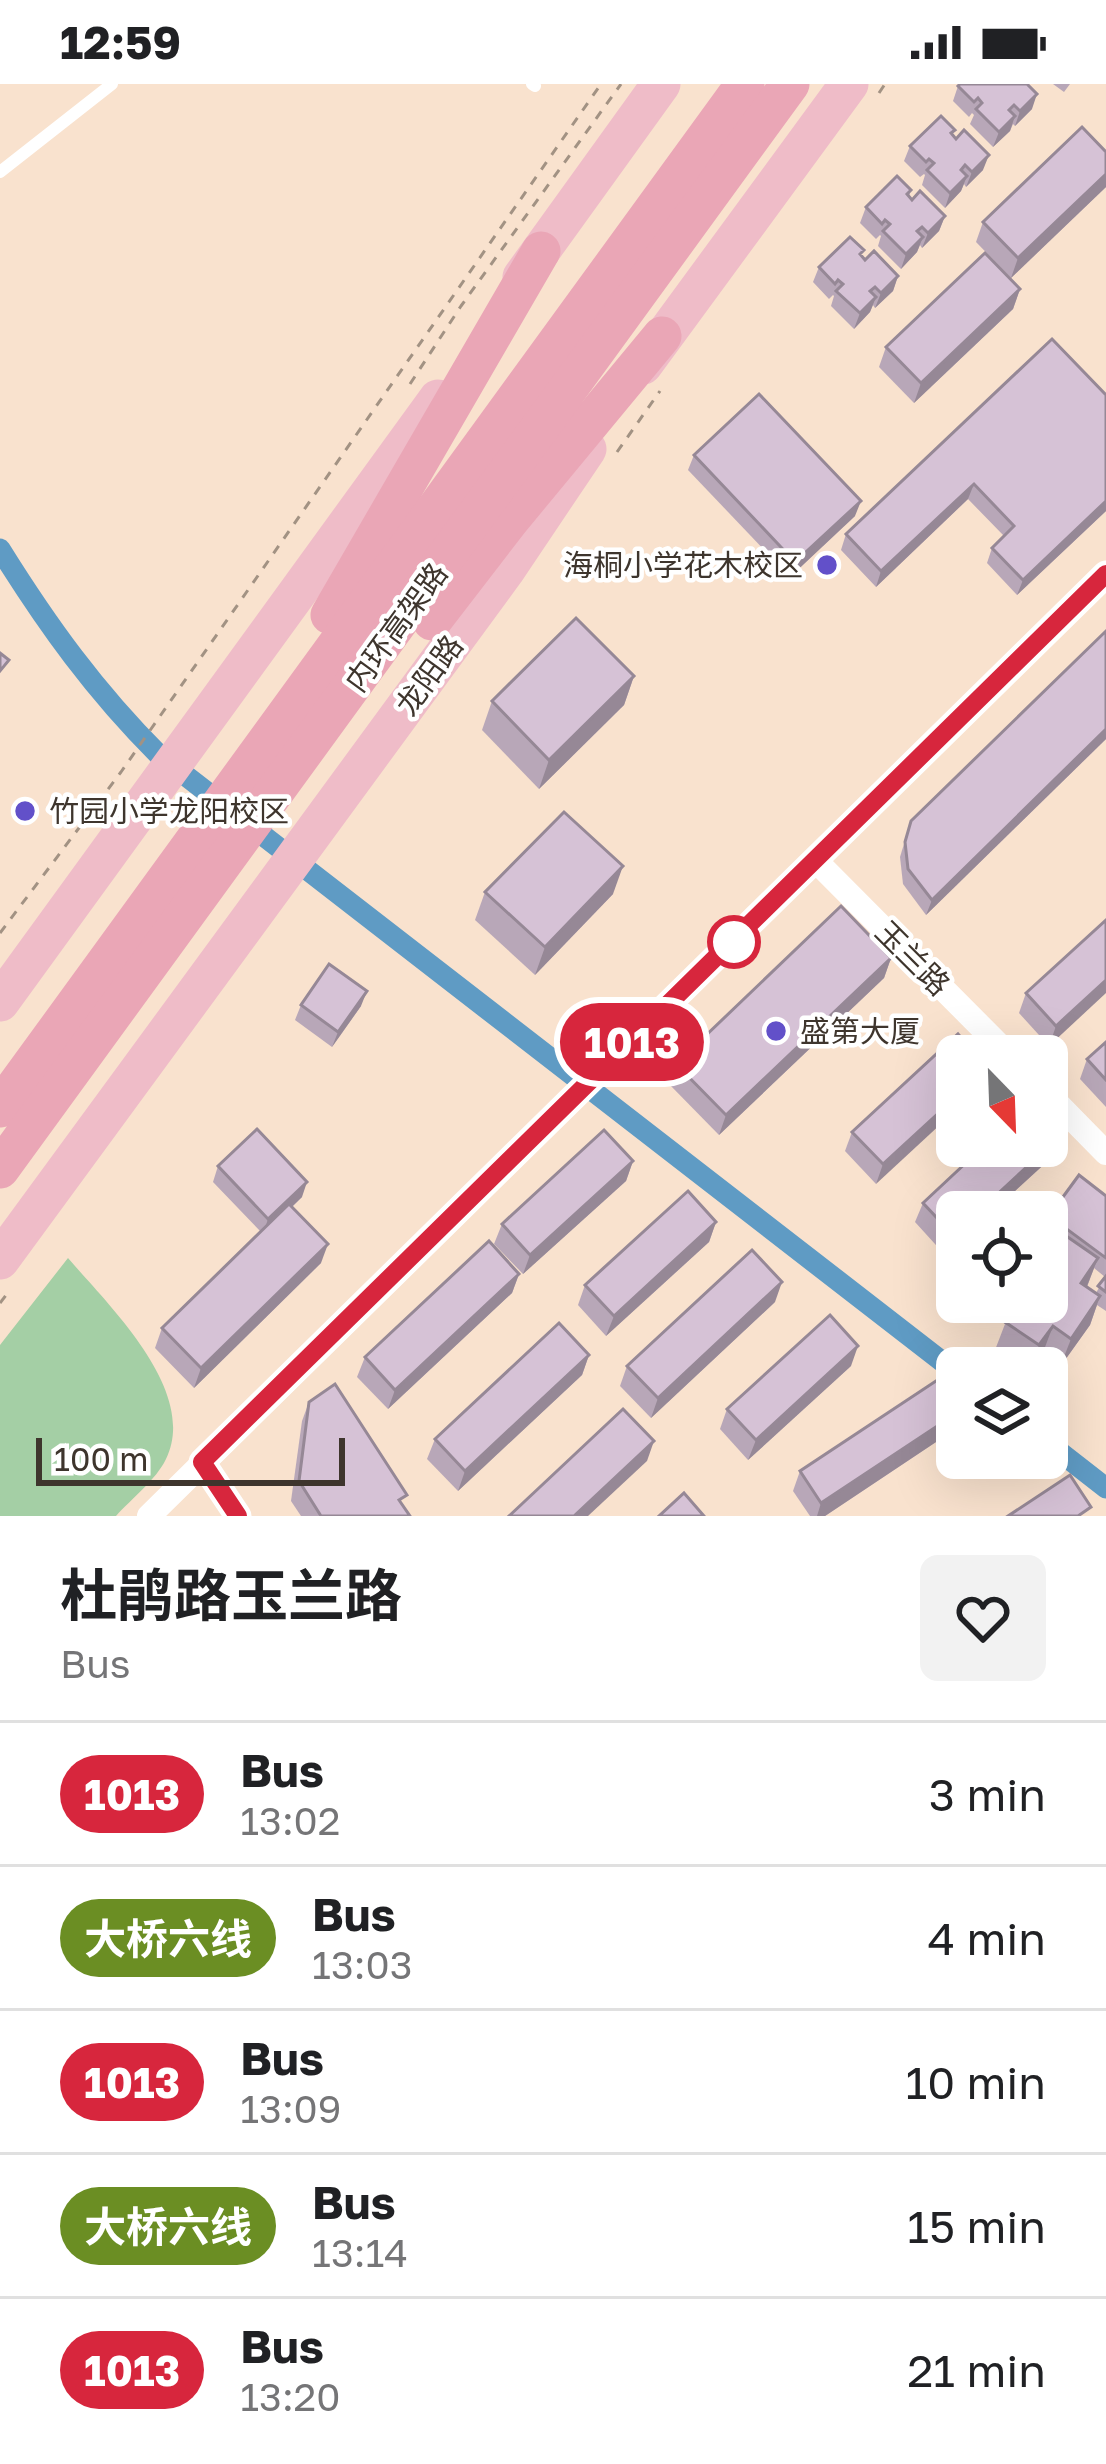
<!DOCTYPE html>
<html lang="en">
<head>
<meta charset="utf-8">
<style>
  :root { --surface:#fff; --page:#f2f2f2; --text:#202124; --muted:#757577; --line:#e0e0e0 }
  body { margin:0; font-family:"Golos Text","Noto Sans SC",sans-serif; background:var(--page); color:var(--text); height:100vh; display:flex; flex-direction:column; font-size:45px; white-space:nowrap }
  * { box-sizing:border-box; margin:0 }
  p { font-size:39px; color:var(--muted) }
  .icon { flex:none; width:66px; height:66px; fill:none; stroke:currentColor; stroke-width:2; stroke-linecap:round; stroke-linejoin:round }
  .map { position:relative; height:1432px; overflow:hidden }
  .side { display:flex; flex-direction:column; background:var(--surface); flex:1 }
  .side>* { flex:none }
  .badge { padding:0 24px; border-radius:39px; font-size:42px; line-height:78px }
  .needle { width:78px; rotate:157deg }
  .fabs { position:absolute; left:936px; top:951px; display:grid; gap:24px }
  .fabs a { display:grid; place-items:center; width:132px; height:132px; border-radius:18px; background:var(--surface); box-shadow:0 12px 48px #0002; font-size:60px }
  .scale { position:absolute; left:36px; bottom:30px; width:309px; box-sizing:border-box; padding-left:12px; border:6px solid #3e352d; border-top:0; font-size:33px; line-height:42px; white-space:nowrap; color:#3e352d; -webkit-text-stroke:9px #fff; paint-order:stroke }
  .map>.badge { position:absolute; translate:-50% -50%; box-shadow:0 0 0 6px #fff }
  .round { display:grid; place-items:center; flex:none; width:126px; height:126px; border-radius:18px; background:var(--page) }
  .head { display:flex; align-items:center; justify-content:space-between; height:204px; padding:0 60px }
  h1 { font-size:57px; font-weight:700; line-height:90px }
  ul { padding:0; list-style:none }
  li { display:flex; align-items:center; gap:36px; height:144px; padding:0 60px; border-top:3px solid var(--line) }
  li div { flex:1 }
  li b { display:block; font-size:45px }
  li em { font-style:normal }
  li .badge { min-width:132px; font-weight:700; text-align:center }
  .status { display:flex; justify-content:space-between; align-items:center; height:84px; padding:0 60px; background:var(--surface); direction:ltr }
  .status svg { height:33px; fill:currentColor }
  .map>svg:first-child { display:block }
  .green { fill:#a4cfa5 }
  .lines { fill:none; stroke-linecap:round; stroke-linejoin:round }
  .canal { stroke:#5f9bc4; stroke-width:21 }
  .path { stroke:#a29283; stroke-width:3; stroke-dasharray:9 9; stroke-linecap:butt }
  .service { stroke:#fff; stroke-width:12 }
  .minor { stroke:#fff; stroke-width:24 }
  .primary { stroke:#efbcc8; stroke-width:39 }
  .trunk { stroke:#eaa6b6; stroke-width:39 }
  .wall { fill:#b8a7b8; fill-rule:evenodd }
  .shaded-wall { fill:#968896 }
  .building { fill:#d6c2d6; stroke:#968896; stroke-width:3 }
  .line-casing { stroke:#fff; stroke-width:27 }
  .line { stroke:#d7263d; stroke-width:18 }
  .poi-dot { fill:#6250c9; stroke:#fff; stroke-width:4.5 }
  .stop-dot { fill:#fff; stroke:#d7263d; stroke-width:6 }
  .labels { text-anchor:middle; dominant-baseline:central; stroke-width:9; stroke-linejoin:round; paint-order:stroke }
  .poi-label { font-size:30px; fill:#3e352d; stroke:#fff; text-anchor:start }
  .street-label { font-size:30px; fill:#3e352d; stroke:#fff }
</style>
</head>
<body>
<div class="status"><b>12:59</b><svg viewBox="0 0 49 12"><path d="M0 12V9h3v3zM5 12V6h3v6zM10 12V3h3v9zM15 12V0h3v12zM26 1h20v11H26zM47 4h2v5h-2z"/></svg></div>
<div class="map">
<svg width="1106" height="1432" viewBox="0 0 1106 1432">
  <rect width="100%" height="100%" fill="#f9e2ce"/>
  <!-- green -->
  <path class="green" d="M68,1174C109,1222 199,1307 166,1375C156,1396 131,1415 116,1432H0V1261Z"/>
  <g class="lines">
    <!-- canal -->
    <g class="canal">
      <path d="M0,465C48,542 95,607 159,671L957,1289"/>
      <polyline points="1047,1358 1106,1404"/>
    </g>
    <!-- path -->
    <g class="path">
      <polyline points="879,9 885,0"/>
      <polyline points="410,300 461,222 621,0"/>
      <polyline points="617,368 660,307"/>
      <polyline points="0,849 121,688 601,0"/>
      <polyline points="0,1219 10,1206"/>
    </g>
    <!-- service -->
    <g class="service">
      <polyline points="532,0 535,2"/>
      <polyline points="0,88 112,0"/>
    </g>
    <!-- minor -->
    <g class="minor">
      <polyline points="816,777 1010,972"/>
      <polyline points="1047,1009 1106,1069"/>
      <polyline points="202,1378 238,1432"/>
      <polyline points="149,1432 1106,490"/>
    </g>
    <!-- primary -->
    <g class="primary">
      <polyline points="522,193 661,0"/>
      <polyline points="643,281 849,0"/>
      <polyline points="0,918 438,315"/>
      <polyline points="0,1176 505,487 587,365"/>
    </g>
    <!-- trunk -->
    <g class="trunk">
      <polyline points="330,531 541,167"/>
      <polyline points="432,537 509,437 662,252"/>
      <polyline points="0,1024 745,0"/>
      <polyline points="0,1085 790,0"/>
    </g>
  </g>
  <!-- wall -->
  <g class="wall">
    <polygon points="1053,0 1070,0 1064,8"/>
    <polygon points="958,2 1032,25 1015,42 1013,40 1010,47 993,63 970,40 974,31 972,29 969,33 953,17"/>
    <polygon points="953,51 983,86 966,103 964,100 961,107 945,124 922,101 925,91 924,90 920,93 904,77 910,62"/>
    <polygon points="1106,68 1106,103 1011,194 976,158 983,138"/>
    <polygon points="911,106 909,112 912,116 945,132 939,147 922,164 920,161 917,168 901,185 878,162 881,152 880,151 876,155 860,139 866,123"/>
    <polygon points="862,172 898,192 893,207 875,224 873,221 870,228 854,245 831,222 834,212 833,211 829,215 813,198 819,183"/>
    <polygon points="1020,205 1013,225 914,319 879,283 886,263"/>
    <polygon points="1106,311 1106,427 1017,511 987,479 992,464 1004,452 968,415 876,503 841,466 846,450"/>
    <polygon points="694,371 855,432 790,493 688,386"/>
    <polygon points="1106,547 1106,655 926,831 903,800 900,773 911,737"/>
    <polygon points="634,592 624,621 539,705 482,646 492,617"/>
    <polygon points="485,808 613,810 535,891 475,836"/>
    <polygon points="1106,836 1049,962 1019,929 1026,909"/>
    <polygon points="891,874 884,894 719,1051 669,1000 676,980"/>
    <polygon points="301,921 361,922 332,963 295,936"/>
    <polygon points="958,950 876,1100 845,1067 852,1048"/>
    <polygon points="1106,958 1106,1023 1080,995 1087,975"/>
    <polygon points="1058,1054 1051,1074 992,1128 957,1128 957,1160 945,1171 915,1138 923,1119"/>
    <polygon points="633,1077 626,1097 523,1190 494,1160 502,1140"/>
    <polygon points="218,1082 302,1113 292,1123 321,1179 194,1304 155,1264 162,1244 261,1148 213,1098"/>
    <path d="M1106,1112V1227L1097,1221L1090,1241L1060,1283L1042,1271L1033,1284H1021L995,1266L1005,1240L984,1226L986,1218H1047L1053,1154L1047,1149L1049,1132ZM1094,1184L1105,1193L1096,1209L1087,1203Z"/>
    <polygon points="716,1138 709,1158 606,1252 578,1221 585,1201"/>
    <polygon points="519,1190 512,1209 388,1325 357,1293 365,1273"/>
    <polygon points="775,1218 651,1334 620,1302 627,1282"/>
    <polygon points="589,1271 582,1291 458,1407 427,1375 435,1355"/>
    <polygon points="851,1282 748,1376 720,1345 727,1325"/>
    <polygon points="957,1302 957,1344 825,1432 810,1432 793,1407 800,1387"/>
    <polygon points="309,1318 403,1421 410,1432 301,1432 291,1417 302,1337"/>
  </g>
  <!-- shaded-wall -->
  <g class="shaded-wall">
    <polygon points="1037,10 1032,25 1015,42 1020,27"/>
    <polygon points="1015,32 1010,47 993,63 999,48"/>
    <polygon points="989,71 983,86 966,103 972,88"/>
    <polygon points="1106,90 1106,103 1011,194 1018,174"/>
    <polygon points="967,92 961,107 945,124 950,109"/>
    <polygon points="945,132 939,147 922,164 928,149"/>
    <polygon points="923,153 917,168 901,185 906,170"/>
    <polygon points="898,192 893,207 875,224 881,209"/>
    <polygon points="1020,205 1013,225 914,319 921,299"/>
    <polygon points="876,213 870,228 854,245 860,229"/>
    <polygon points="974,400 968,415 876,503 881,487"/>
    <polygon points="861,417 855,432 790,493 795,478"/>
    <polygon points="1106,417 1106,427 1017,511 1023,496"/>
    <polygon points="634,592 624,621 539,705 549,676"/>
    <polygon points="1106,645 1106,655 926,831 932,816"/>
    <polygon points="623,782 613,810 535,891 545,863"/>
    <polygon points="891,874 884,894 719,1051 726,1031"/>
    <polygon points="1106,896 1106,909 1049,962 1056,942"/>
    <polygon points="367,907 361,922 332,963 338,948"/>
    <polygon points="957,1012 957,1025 876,1100 883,1080"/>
    <polygon points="1058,1054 1051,1074 992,1128 978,1128"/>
    <polygon points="633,1077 626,1097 523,1190 530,1171"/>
    <polygon points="307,1098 302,1113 263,1150 268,1135"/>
    <polygon points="716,1138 709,1158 606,1252 614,1232"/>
    <polygon points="957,1147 957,1160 945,1171 953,1151"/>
    <polygon points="328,1160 321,1179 194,1304 201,1284"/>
    <polygon points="1098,1174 1087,1202 1081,1199"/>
    <polygon points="519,1190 512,1209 388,1325 395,1306"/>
    <polygon points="782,1198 775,1218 651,1334 658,1314"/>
    <polygon points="1100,1212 1090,1241 1060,1283 1071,1255"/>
    <polygon points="1053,1242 1042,1271 1031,1284 1039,1261"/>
    <polygon points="858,1262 851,1282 748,1376 756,1356"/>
    <polygon points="589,1271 582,1291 458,1407 465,1387"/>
    <polygon points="957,1329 957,1344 825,1432 817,1432 821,1419"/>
    <polygon points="654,1357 647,1377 588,1432 574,1432"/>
  </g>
  <!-- building -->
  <g class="building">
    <polygon points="960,0 1027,0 1037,10 1020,27 1014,21 1009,26 1015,32 999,48 976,25 982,19 978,14 974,18 958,2"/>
    <polygon points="941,32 955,46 951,49 956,55 964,46 989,71 972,88 965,81 961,86 967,92 950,109 927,86 934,79 929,75 926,78 910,62"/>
    <polygon points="1082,43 1106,68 1106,90 1018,174 983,138"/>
    <polygon points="897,92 911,106 907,110 912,116 920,107 945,132 928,149 922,143 917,147 923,153 906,170 883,147 890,140 885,136 882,140 866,123"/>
    <polygon points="850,153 864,166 860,170 865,176 874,167 898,192 881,209 875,203 870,207 876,213 860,229 836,207 843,200 838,196 835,200 819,183"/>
    <polygon points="985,169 1020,205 921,299 886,263"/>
    <polygon points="1052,255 1106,311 1106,417 1023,496 992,464 1014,442 974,400 881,487 846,450"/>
    <polygon points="759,310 861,417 795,478 694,371"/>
    <polygon points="576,534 634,592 549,676 492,617"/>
    <polygon points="1106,547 1106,645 932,816 908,785 905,758 911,737"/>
    <polygon points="0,569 9,576 0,587"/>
    <polygon points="564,728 623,782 545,863 485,808"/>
    <polygon points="841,822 891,874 726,1031 676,980"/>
    <polygon points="1106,836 1106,896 1056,942 1026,909"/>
    <polygon points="329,880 367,907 338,948 301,921"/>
    <polygon points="958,950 978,972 957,972 957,1012 883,1080 852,1048"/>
    <polygon points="1106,958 1106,996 1087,975"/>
    <polygon points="1047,1042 1058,1054 978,1128 957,1128 957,1147 953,1151 923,1119 984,1062 1047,1062"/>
    <polygon points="257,1045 307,1098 268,1135 218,1082"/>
    <polygon points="604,1046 633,1077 530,1171 502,1140"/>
    <polygon points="1079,1091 1106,1112 1106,1174 1049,1132"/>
    <polygon points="688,1107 716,1138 614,1232 585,1201"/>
    <polygon points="289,1120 328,1160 201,1284 162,1244"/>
    <polygon points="1059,1147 1098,1174 1081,1199 1100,1212 1071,1255 1053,1242 1039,1261 1005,1238 1019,1218 1047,1218 1047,1163"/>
    <polygon points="489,1157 519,1190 395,1306 365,1273"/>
    <polygon points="752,1166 782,1198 658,1314 627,1282"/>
    <polygon points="1106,1192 1106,1208 1098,1202"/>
    <polygon points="830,1231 858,1262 756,1356 727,1325"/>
    <polygon points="559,1239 589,1271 465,1387 435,1355"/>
    <polygon points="948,1289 957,1302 957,1329 821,1419 800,1387"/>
    <polygon points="335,1300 407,1411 399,1416 410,1432 321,1432 299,1397 309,1318"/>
    <polygon points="623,1325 654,1357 574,1432 509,1432"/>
    <polygon points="1070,1391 1091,1423 1078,1432 1008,1432"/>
    <polygon points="684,1409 704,1432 659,1432"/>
  </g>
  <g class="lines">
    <!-- line casing -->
    <g class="line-casing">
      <polyline id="line" points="238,1432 202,1378 1106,490"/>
    </g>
    <!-- line -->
    <use href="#line" class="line"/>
  </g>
  <!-- markers -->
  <g class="poi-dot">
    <circle cx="827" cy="481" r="12"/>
    <circle cx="25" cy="727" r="12"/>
    <circle cx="776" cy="947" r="12"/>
  </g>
  <circle class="stop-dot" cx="734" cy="858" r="24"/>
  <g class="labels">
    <!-- poi labels -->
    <g class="poi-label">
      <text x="803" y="481" text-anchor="end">海桐小学花木校区</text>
      <text x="49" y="727">竹园小学龙阳校区</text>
      <text x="800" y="947">盛第大厦</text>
    </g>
    <!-- street labels -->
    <g class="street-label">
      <text transform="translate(396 543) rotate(-54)">内环高架路</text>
      <text transform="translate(429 591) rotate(-54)">龙阳路</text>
      <text transform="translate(913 874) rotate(45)">玉兰路</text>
    </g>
  </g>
</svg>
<div class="fabs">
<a><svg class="needle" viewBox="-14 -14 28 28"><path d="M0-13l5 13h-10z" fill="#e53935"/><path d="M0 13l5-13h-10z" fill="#757577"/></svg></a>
<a><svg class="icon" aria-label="locate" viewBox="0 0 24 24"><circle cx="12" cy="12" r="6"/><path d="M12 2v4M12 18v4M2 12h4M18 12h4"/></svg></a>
<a><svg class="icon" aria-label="layers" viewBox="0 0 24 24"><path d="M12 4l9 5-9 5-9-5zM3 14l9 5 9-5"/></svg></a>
</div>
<div class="scale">100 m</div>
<b class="badge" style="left:632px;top:958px;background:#d7263d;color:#fff">1013</b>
</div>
<section class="side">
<div class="head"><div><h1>杜鹃路玉兰路</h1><p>Bus</p></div><a class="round"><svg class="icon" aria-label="heart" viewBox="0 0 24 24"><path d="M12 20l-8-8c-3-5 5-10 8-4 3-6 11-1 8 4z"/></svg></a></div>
<ul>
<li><span class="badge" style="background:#d7263d;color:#fff">1013</span><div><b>Bus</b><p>13:02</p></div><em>3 min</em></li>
<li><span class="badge" style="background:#6b8e23;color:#fff">大桥六线</span><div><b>Bus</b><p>13:03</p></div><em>4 min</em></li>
<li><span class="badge" style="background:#d7263d;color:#fff">1013</span><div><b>Bus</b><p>13:09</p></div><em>10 min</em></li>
<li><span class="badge" style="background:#6b8e23;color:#fff">大桥六线</span><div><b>Bus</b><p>13:14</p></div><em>15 min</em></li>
<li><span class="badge" style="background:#d7263d;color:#fff">1013</span><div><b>Bus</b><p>13:20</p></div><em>21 min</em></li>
</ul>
</section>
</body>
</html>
